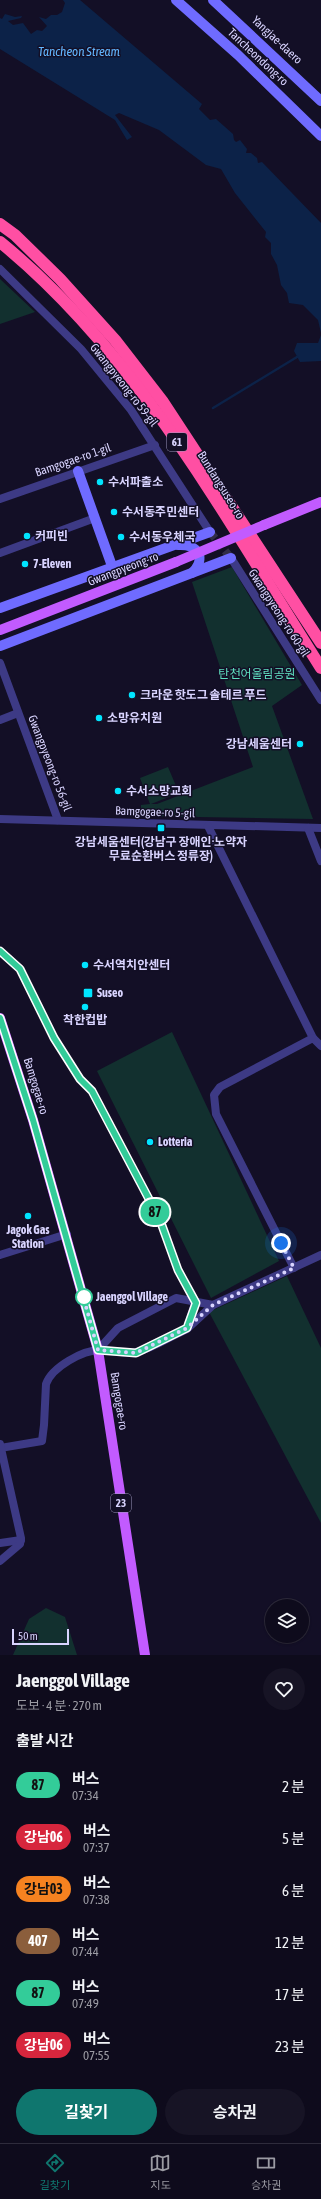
<!DOCTYPE html>
<html lang="ko">
<head>
<meta charset="utf-8">
<style>
  :root { --surface:#0e0b1c; --page:#171425; --text:#f1f3f6; --muted:#9b9ba3; --line:#2e2b3b; --accent:#0f766e }
  body { margin:0; font-family:"Asap Condensed","Noto Sans KR",sans-serif; background:var(--page); color:var(--text); height:100vh; display:flex; flex-direction:column; font-size:15px; white-space:nowrap }
  * { box-sizing:border-box; margin:0 }
  p { font-size:13px; color:var(--muted) }
  .icon { flex:none; width:22px; height:22px; fill:none; stroke:currentColor; stroke-width:2; stroke-linecap:round; stroke-linejoin:round }
  .map { position:relative; height:1655px; overflow:hidden }
  .side { display:flex; flex-direction:column; background:var(--surface); flex:1 }
  .side>* { flex:none }
  .badge { padding:0 8px; border-radius:13px; font-size:14px; line-height:26px }
  .buttons { position:absolute; left:265px; top:1599px; display:grid; gap:8px }
  .buttons a { display:grid; place-items:center; width:44px; height:44px; border-radius:50%; background:var(--surface); box-shadow:0 1px 3px #0004,0 0 0 1px var(--line); font-size:20px }
  .scale { position:absolute; left:12px; bottom:10px; width:57px; box-sizing:border-box; padding-left:4px; border:2px solid #d9d4ff; border-top:0; font-size:11px; line-height:14px; white-space:nowrap; color:#d9d4ff; -webkit-text-stroke:3px #130f26; paint-order:stroke }
  .you { position:absolute; width:20px; height:20px; margin:-10px; border:3px solid #fff; border-radius:50%; background:#1a73e8; box-shadow:0 0 0 6px #1a73e833 }
  .map>.badge { position:absolute; translate:-50% -50%; box-shadow:0 0 0 2px #fff }
  h2 { padding:0 16px; font-size:15px; line-height:36px }
  .round { display:grid; place-items:center; flex:none; width:42px; height:42px; border-radius:21px; background:var(--page) }
  .overview { display:flex; align-items:center; justify-content:space-between; height:68px; padding:0 16px }
  h1 { font-size:19px; font-weight:700; line-height:30px }
  .cta { display:flex; gap:8px; margin-top:auto; padding:8px 16px }
  .cta a { flex:1; height:46px; border-radius:24px; background:var(--accent); color:#fff; font-size:16px; font-weight:700; line-height:46px; text-align:center }
  .cta a+a { background:var(--page); color:var(--text) }
  ul { padding:0; list-style:none }
  li { display:flex; align-items:center; gap:12px; height:52px; padding:0 16px }
  li div { flex:1 }
  li b { display:block; font-size:15px }
  li em { font-style:normal }
  li .badge { min-width:44px; font-weight:700; text-align:center }
  .tab-bar { display:flex; justify-content:space-around; align-items:center; height:56px; border-top:1px solid var(--line); background:var(--surface); font-size:11px; color:var(--muted) }
  .tab-bar a { display:grid; justify-items:center; gap:2px }
  .tab-bar .on { color:var(--accent) }
  .map>svg:first-child { display:block }
  .green { fill:#12302f }
  .water { fill:#0c2248 }
  .lines { fill:none; stroke-linecap:round; stroke-linejoin:round }
  .stream { stroke:#0c2248; stroke-width:2.5 }
  .street-tunnel { stroke:#312d47; stroke-width:8; stroke-dasharray:8 4; stroke-linecap:butt }
  .street { stroke:#3d3a85; stroke-width:8 }
  .secondary { stroke:#6f6bff; stroke-width:10 }
  .primary { stroke:#c25bff; stroke-width:10 }
  .highway { stroke:#ff4fa3; stroke-width:12 }
  .primary-bridge { stroke:#c25bff; stroke-width:10 }
  .line-casing { stroke:#fff; stroke-width:9 }
  .line { stroke:#3c9; stroke-width:6 }
  .walk { stroke:#d9d4ff; stroke-width:4; stroke-dasharray:0 7.2 }
  .poi-dot { fill:#00e5ff; stroke:#130f26; stroke-width:1.5 }
  .stop-dot { fill:#fff; stroke:#3c9; stroke-width:2 }
  .labels { text-anchor:middle; dominant-baseline:central; stroke-width:3; stroke-linejoin:round; paint-order:stroke }
  .shield { fill:#130f26; stroke:#9e99be; stroke-width:1 }
  .shield-label { font-size:11px; font-weight:bold; fill:#d9d4ff }
  .street-label { font-size:12px; fill:#d9d4ff; stroke:#130f26 }
  .poi-label { font-size:12px; font-weight:bold; fill:#d9d4ff; stroke:#130f26; text-anchor:start }
  .park-label { font-size:12px; fill:#5fe0c0; stroke:#130f26 }
  .stop-label { font-size:12px; font-weight:bold; fill:#d9d4ff; stroke:#130f26; text-anchor:start }
  .water-label { font-size:13px; font-style:italic; fill:#62b6ff; stroke:#130f26 }
</style>
</head>
<body>
<div class="map">
<svg width="321" height="1655" viewBox="0 0 321 1655">
  <rect width="100%" height="100%" fill="#130f26"/>
  <!-- green -->
  <g class="green">
    <polygon points="0,279 35,312 0,324"/>
    <polygon points="232,567 302,685 272,706 313,819 141,816 141,805 150,804 140,778 168,767 179,793 151,804 157,804 253,767 192,582"/>
    <polygon points="172,1032 279,1261 211,1298 97,1071"/>
    <polygon points="287,1276 321,1348 321,1523 209,1312"/>
    <polygon points="46,1608 65,1617 77,1655 13,1655 29,1619"/>
  </g>
  <!-- water -->
  <g class="water">
    <polygon points="63,0 80,0 202,104 199,109 210,120 216,119 233,134 234,140 236,142 240,140 247,149 246,153 251,153 257,158 258,163 262,162 321,223 321,333 318,320 303,305 289,303 287,293 281,285 277,265 271,254 271,243 265,237 266,232 235,193 221,169 206,165 159,130 119,113 115,115 132,137 127,140 115,120 0,49 0,18 2,19 5,14 15,17 22,16 21,18 8,21 13,25 23,23 31,34 37,30 42,31 47,26 39,17 46,19 51,15 57,15 62,12 65,3"/>
    <polygon points="321,335 321,361 300,362 294,351 297,343 318,343"/>
  </g>
  <g class="lines">
    <!-- stream -->
    <polyline class="stream" points="213,408 297,357"/>
    <!-- street-tunnel -->
    <polyline class="street-tunnel" points="210,532 231,558"/>
    <!-- street -->
    <g class="street">
      <polyline points="0,269 81,349 131,410 210,532"/>
      <polyline points="0,499 155,445"/>
      <polyline points="0,553 95,518"/>
      <polyline points="231,558 321,700"/>
      <polyline points="0,663 58,820"/>
      <polyline points="0,720 18,713"/>
      <polyline points="0,819 321,828"/>
      <polyline points="208,826 313,1038"/>
      <polyline points="308,828 321,861"/>
      <polyline points="0,1255 67,1234"/>
      <polyline points="294,1268 216,1114 214,1095 220,1087 313,1038 321,1046"/>
      <polyline points="188,1328 213,1305"/>
      <polyline points="98,1350 118,1328 176,1298 213,1305 321,1255"/>
      <path d="M0,1448L42,1441L44,1425L46,1384C52,1367 83,1350 100,1350C111,1350 126,1355 137,1352C154,1348 171,1336 187,1329L195,1303"/>
      <polyline points="0,1543 21,1540"/>
      <polyline points="0,1561 20,1544 21,1538 0,1444"/>
    </g>
    <!-- secondary -->
    <g class="secondary">
      <polyline points="176,0 238,55 321,136"/>
      <polyline points="213,0 321,101"/>
      <polyline points="78,471 112,566"/>
      <path d="M178,545C198,544 207,558 192,573"/>
      <polyline points="0,608 210,532"/>
      <polyline points="0,646 231,558"/>
    </g>
    <!-- primary -->
    <g class="primary">
      <polyline points="264,525 321,502"/>
      <polyline points="0,630 176,562"/>
      <polyline points="0,1018 33,1120 98,1350 145,1655"/>
    </g>
    <!-- highway -->
    <g class="highway">
      <polyline points="0,224 15,235 60,279 115,340 163,402 321,643"/>
      <path d="M0,242C139,355 226,519 321,668"/>
    </g>
    <!-- primary-bridge -->
    <polyline class="primary-bridge" points="176,562 264,525"/>
  </g>
  <g class="lines">
    <!-- line casing -->
    <g class="line-casing">
      <polyline id="line" points="0,951 20,969 54,1038 80,1079 92,1091 160,1220 178,1270 196,1303 187,1328 136,1353 98,1350 33,1120 0,1018"/>
    </g>
    <!-- line -->
    <use href="#line" class="line"/>
    <!-- walk -->
    <polyline class="walk" points="84,1297 82,1292 98,1350 136,1353 187,1328 213,1305 294,1268 281,1243"/>
  </g>
  <!-- markers -->
  <g class="poi-dot">
    <circle cx="100" cy="482" r="4"/>
    <circle cx="114" cy="512" r="4"/>
    <circle cx="27" cy="536" r="4"/>
    <circle cx="121" cy="537" r="4"/>
    <circle cx="25" cy="564" r="4"/>
    <circle cx="132" cy="695" r="4"/>
    <circle cx="99" cy="718" r="4"/>
    <circle cx="300" cy="744" r="4"/>
    <circle cx="118" cy="791" r="4"/>
    <rect x="157" y="824" width="8" height="8" rx="2"/>
    <circle cx="85" cy="965" r="4"/>
    <rect x="83" y="988" width="10" height="10" rx="2"/>
    <circle cx="85" cy="1007" r="4"/>
    <circle cx="150" cy="1142" r="4"/>
    <circle cx="28" cy="1216" r="4"/>
  </g>
  <circle class="stop-dot" cx="84" cy="1297" r="8"/>
  <g class="labels">
    <!-- shield labels -->
    <g class="shield">
      <rect x="167" y="433" width="20" height="18" rx="3"/>
      <rect x="111" y="1494" width="20" height="18" rx="3"/>
    </g>
    <g class="shield-label">
      <text x="177" y="442">61</text>
      <text x="121" y="1503">23</text>
    </g>
    <!-- street labels -->
    <g class="street-label">
      <text transform="translate(277 40) rotate(43)">Yangjae-daero</text>
      <text transform="translate(258 57) rotate(43)">Tancheondong-ro</text>
      <text transform="translate(124 385) rotate(52)">Gwangpyeong-ro 59-gil</text>
      <text transform="translate(73 460) rotate(-19)">Bamgogae-ro 1-gil</text>
      <text transform="translate(221 485) rotate(58)">Bundangsuseo-ro</text>
      <text transform="translate(123 569) rotate(-21)">Gwangpyeong-ro</text>
      <text transform="translate(279 613) rotate(57)">Gwangpyeong-ro 60-gil</text>
      <text transform="translate(50 763) rotate(69)">Gwangpyeong-ro 56-gil</text>
      <text transform="translate(155 812) rotate(2)">Bamgogae-ro 5-gil</text>
      <text transform="translate(36 1086) rotate(73)">Bamgogae-ro</text>
      <text transform="translate(119 1401) rotate(81)">Bamgogae-ro</text>
    </g>
    <!-- poi labels -->
    <g class="poi-label">
      <text x="108" y="482">수서파출소</text>
      <text x="122" y="512">수서동주민센터</text>
      <text x="35" y="536">커피빈</text>
      <text x="129" y="537">수서동우체국</text>
      <text x="33" y="564">7-Eleven</text>
      <text x="140" y="695">크라운 핫도그 솔테르 푸드</text>
      <text x="107" y="718">소망유치원</text>
      <text x="292" y="744" text-anchor="end">강남세움센터</text>
      <text x="126" y="791">수서소망교회</text>
      <text x="161" y="842" text-anchor="middle">강남세움센터(강남구 장애인·노약자<tspan x="161" dy="14">무료순환버스 정류장)</tspan></text>
      <text x="93" y="965">수서역치안센터</text>
      <text x="97" y="993">Suseo</text>
      <text x="85" y="1020" text-anchor="middle">착한컵밥</text>
      <text x="158" y="1142">Lotteria</text>
      <text x="28" y="1230" text-anchor="middle">Jagok Gas<tspan x="28" dy="14">Station</tspan></text>
    </g>
    <!-- park labels -->
    <g class="park-label">
      <text x="257" y="674">탄천어울림공원</text>
    </g>
    <!-- stop labels -->
    <g class="stop-label">
      <text x="96" y="1297">Jaenggol Village</text>
    </g>
    <!-- water labels -->
    <g class="water-label">
      <text x="79" y="51">Tancheon Stream</text>
    </g>
  </g>
</svg>
<div class="buttons">
<a><svg class="icon" aria-label="layers" viewBox="0 0 24 24"><path d="M12 4l9 5-9 5-9-5zM3 14l9 5 9-5"/></svg></a>
</div>
<div class="scale">50 m</div>
<div class="you" style="left:281px;top:1243px"></div>
<b class="badge" style="left:155px;top:1212px;background:#3c9;color:#111">87</b>
</div>
<section class="side">
<div class="overview"><div><h1>Jaenggol Village</h1><p>도보 · 4 분 · 270 m</p></div><a class="round"><svg class="icon" aria-label="heart" viewBox="0 0 24 24"><path d="M12 20l-8-8c-3-5 5-10 8-4 3-6 11-1 8 4z"/></svg></a></div>
<h2>출발 시간</h2>
<ul>
<li><span class="badge" style="background:#3c9;color:#111">87</span><div><b>버스</b><p>07:34</p></div><em>2 분</em></li>
<li><span class="badge" style="background:#d7263d;color:#fff">강남06</span><div><b>버스</b><p>07:37</p></div><em>5 분</em></li>
<li><span class="badge" style="background:#f58220;color:#111">강남03</span><div><b>버스</b><p>07:38</p></div><em>6 분</em></li>
<li><span class="badge" style="background:#8b5e3c;color:#fff">407</span><div><b>버스</b><p>07:44</p></div><em>12 분</em></li>
<li><span class="badge" style="background:#3c9;color:#111">87</span><div><b>버스</b><p>07:49</p></div><em>17 분</em></li>
<li><span class="badge" style="background:#d7263d;color:#fff">강남06</span><div><b>버스</b><p>07:55</p></div><em>23 분</em></li>
</ul>
<div class="cta"><a>길찾기</a><a>승차권</a></div>
</section>
<nav class="tab-bar">
<a class="on"><svg class="icon" aria-label="directions" viewBox="0 0 24 24"><path d="M12 3l9 9-9 9-9-9zM9 14v-3h6M13 9l2 2-2 2"/></svg>길찾기</a>
<a><svg class="icon" aria-label="map" viewBox="0 0 24 24"><path d="M3 6l6-2 6 2 6-2v14l-6 2-6-2-6 2zM9 4v14M15 6v14"/></svg>지도</a>
<a><svg class="icon" aria-label="tickets" viewBox="0 0 24 24"><path d="M3 7h18v10H3zM15 7v10"/></svg>승차권</a>
</nav>
</body>
</html>
